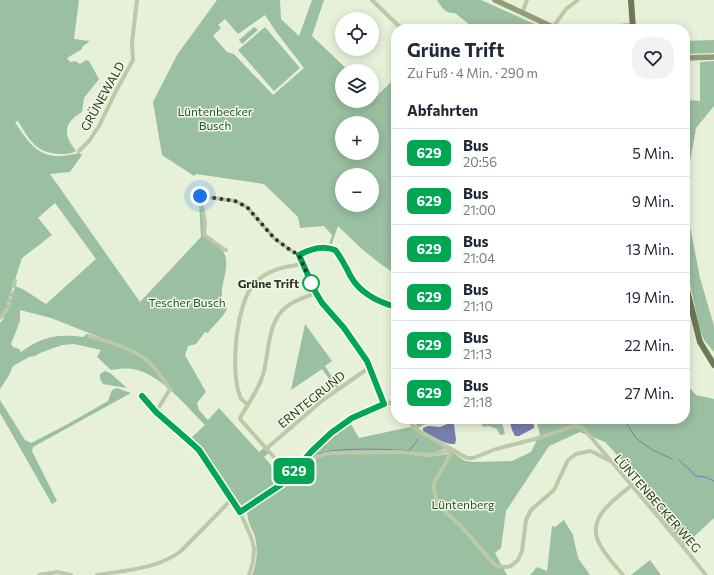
<!DOCTYPE html>
<html lang="de">
<head>
<meta charset="utf-8">
<style>
  :root { --surface:#fff; --page:#f2f2f3; --text:#1f2937; --muted:#747a83; --line:#e0e1e3 }
  body { margin:0; font-family:Commissioner,sans-serif; background:var(--page); color:var(--text); height:100vh; display:flex; flex-direction:column; font-size:15px; white-space:nowrap }
  * { box-sizing:border-box; margin:0 }
  p { font-size:13px; color:var(--muted) }
  .icon { flex:none; width:22px; height:22px; fill:none; stroke:currentColor; stroke-width:2; stroke-linecap:round; stroke-linejoin:round }
  .map { position:relative; flex:1; overflow:hidden }
  .panel { position:absolute; left:391px; top:24px; width:299px; height:400px; display:flex; flex-direction:column; background:var(--surface); border-radius:16px; box-shadow:0 2px 10px #0003 }
  .panel>* { flex:none }
  .badge { padding:0 8px; border-radius:6px; font-size:14px; line-height:26px }
  .fabs { position:absolute; left:335px; top:12px; display:grid; gap:8px }
  .fabs a { display:grid; place-items:center; width:44px; height:44px; border-radius:50%; background:var(--surface); box-shadow:0 2px 10px #0003; font-size:20px }
  .you { position:absolute; width:20px; height:20px; margin:-10px; border:3px solid #fff; border-radius:50%; background:#1a73e8; box-shadow:0 0 0 6px #1a73e833 }
  .map>.badge { position:absolute; translate:-50% -50%; box-shadow:0 0 0 2px #fff }
  h2 { padding:0 16px; font-size:15px; line-height:36px }
  .round { display:grid; place-items:center; flex:none; width:42px; height:42px; border-radius:16px; background:var(--page) }
  .headline { display:flex; align-items:center; justify-content:space-between; height:68px; padding:0 16px }
  h1 { font-size:19px; font-weight:700; line-height:30px }
  ul { padding:0; list-style:none }
  li { display:flex; align-items:center; gap:12px; height:48px; padding:0 16px; border-top:1px solid var(--line) }
  li div { flex:1 }
  li b { display:block; font-size:15px }
  li em { font-style:normal }
  li .badge { min-width:44px; font-weight:700; text-align:center }
  .map>svg:first-child { display:block }
  .green { fill:#9abfa1; fill-rule:evenodd }
  .water { fill:#797ead }
  .lines { fill:none; stroke-linecap:round; stroke-linejoin:round }
  .stream { stroke:#797ead; stroke-width:1 }
  .street-tunnel { stroke:#c3cbb5; stroke-width:4; stroke-dasharray:4 2; stroke-linecap:butt }
  .street { stroke:#bdc8a6; stroke-width:4 }
  .secondary { stroke:#939c77; stroke-width:5.5 }
  .primary { stroke:#707658; stroke-width:6 }
  .line-casing { stroke:#fff; stroke-width:9 }
  .line { stroke:#00a651; stroke-width:6 }
  .walk { stroke:#323426; stroke-width:4; stroke-dasharray:0 7.2 }
  .stop-dot { fill:#fff; stroke:#00a651; stroke-width:2 }
  .labels { text-anchor:middle; dominant-baseline:central; stroke-width:3; stroke-linejoin:round; paint-order:stroke }
  .street-label { font-size:12px; fill:#323426; stroke:#f1f9e5 }
  .park-label { font-size:12px; fill:#2b5234; stroke:#f1f9e5 }
  .stop-label { font-size:12px; font-weight:bold; fill:#323426; stroke:#f1f9e5; text-anchor:end }
</style>
</head>
<body>
<div class="map">
<svg width="714" height="575" viewBox="0 0 714 575">
  <rect width="100%" height="100%" fill="#e7f1d9"/>
  <!-- green -->
  <g class="green">
    <path d="M0,0H79L74,39L90,41L82,47V49L67,58L70,62L75,61L80,64L86,60L89,61L99,79L84,98L82,112C63,123 63,135 76,151C71,154 67,154 61,154C37,154 29,140 18,121L15,122C33,151 45,162 79,153L82,155L70,172L50,174L140,302L201,237L199,201L204,222L203,234C208,238 215,242 220,247C234,262 220,281 222,298C223,303 225,305 227,309C223,318 214,324 208,333L205,332L196,344L188,346L185,355L206,392L197,403L199,410L208,420L219,408L259,452L264,448L269,453L264,457L284,480L282,486L305,464L318,457L332,454L401,453L429,457L454,453L465,461L475,462L512,461L531,452L540,434L536,419H685V383L696,395L714,399V518L685,545L649,503L656,497L605,442L580,432L549,446L506,511L501,548L495,553L507,575H252C257,563 258,550 255,537C252,528 245,518 248,509L242,506L236,501L208,457L191,438L205,425C186,406 161,374 133,369C126,368 119,369 111,370L97,357L101,350L74,344L62,345L40,353L35,356L29,357L13,366L8,377L0,389V323L4,318L0,315ZM55,203L96,259L46,304C36,298 25,289 15,286L13,293L11,292L22,258L52,235L38,218ZM20,310L51,318L117,344L86,334L84,337C56,334 44,336 21,352L19,349L13,347L11,344L20,321Z"/>
    <path d="M217,0H280L281,19L299,36L312,0H324L312,36L349,71H342V101H372V93L376,97L396,77V274C374,261 356,244 338,226L331,246L329,245L332,235L324,226L300,228L298,217L264,184L196,174L194,176L162,155L153,102L177,55ZM265,15L277,33L304,68L273,95L234,54L227,52L213,36L221,28L218,25L225,19L238,34ZM342,123H372V153H342ZM342,175H372V205H342Z"/>
    <path d="M437,0H481L546,29H472L470,25L455,13C446,14 441,7 437,0Z"/>
    <polygon points="629,23 628,29 601,29 602,26"/>
    <polygon points="254,27 258,30 242,44 239,40"/>
    <polygon points="265,27 300,68 274,91 238,50"/>
    <polygon points="714,40 714,53 685,54 685,41"/>
    <polygon points="714,61 714,106 696,128 689,168 685,178 685,116 688,116 688,100 700,101 700,62"/>
    <polygon points="685,201 700,278 714,326 714,352 704,340 699,326 685,260"/>
    <polygon points="305,324 332,361 325,366 338,386 336,388 322,369 291,390"/>
    <polygon points="105,371 110,373 127,388 103,384 100,379 100,374"/>
    <polygon points="117,388 131,393 33,447 32,451 57,501 52,504 0,413 0,400 25,440 31,443 66,425 108,401 112,390"/>
    <path d="M412,419H449C437,424 429,420 418,428Z"/>
    <polygon points="481,419 501,419 505,434 500,435 497,429 488,426 483,427 480,421"/>
    <polygon points="349,421 359,438 410,427 447,448 430,454 339,451 309,458 308,458 317,447 318,448 322,445 321,443"/>
    <polygon points="564,520 573,535 578,558 590,575 530,575 537,567 547,571 552,526 555,527"/>
    <polygon points="650,560 661,575 631,575"/>
  </g>
  <!-- water -->
  <g class="water">
    <polygon points="509,419 533,419 534,428 519,436 515,436 512,430"/>
    <path d="M450,423L454,424L456,440L455,444C445,445 432,436 423,431V428L428,426L440,427Z"/>
  </g>
  <g class="lines">
    <!-- stream -->
    <g class="stream">
      <polyline points="624,419 636,438 651,449 672,459"/>
      <path d="M319,454C332,447 393,449 409,451L418,439"/>
      <path d="M679,460C684,466 691,469 695,476L705,477L714,481"/>
    </g>
    <!-- street-tunnel -->
    <g class="street-tunnel">
      <polyline points="6,311 14,286"/>
      <polyline points="251,505 282,484"/>
    </g>
    <!-- street -->
    <g class="street">
      <polyline points="372,0 402,29"/>
      <polyline points="522,13 527,0"/>
      <polyline points="553,27 566,9 578,0"/>
      <polyline points="79,151 89,141 99,126 116,91 133,60 132,42 137,0"/>
      <path d="M226,250C219,247 211,239 204,235L205,222L200,196L235,201L247,207L274,238L290,250L299,255L315,293L322,303L344,328L367,361L384,404"/>
      <path d="M299,255C310,249 323,244 335,250C342,258 346,268 351,277C361,294 378,302 396,307"/>
      <polyline points="14,286 15,281"/>
      <polyline points="0,318 6,311"/>
      <path d="M89,336C109,342 133,348 149,362C157,370 163,380 170,389L156,412"/>
      <polyline points="142,396 156,412 189,440 199,450 240,512 251,537 254,548 253,562 249,575"/>
      <path d="M248,405C245,402 241,400 240,396C230,372 236,304 254,284C267,269 285,267 303,264"/>
      <polyline points="410,419 412,425 417,430 467,458 473,458 496,449 535,439 574,426 583,428 589,435 610,460"/>
      <polyline points="266,449 323,400 370,367"/>
      <polyline points="453,450 435,481 433,487 437,501 440,507 460,525 494,564 497,566 507,567 511,566 518,560 522,551 526,520 531,510 554,490 568,460 576,454 590,451 595,453 612,462 681,544 706,575"/>
      <polyline points="302,463 325,454 333,453 401,452 430,455 453,450"/>
      <path d="M290,475L240,419L241,416C249,403 258,390 263,375C270,351 266,317 292,303C299,299 308,296 315,293"/>
      <path d="M282,484C296,471 307,454 321,441C342,421 368,409 396,401"/>
      <polyline points="240,512 251,505"/>
      <polyline points="39,575 57,572 71,575"/>
      <path d="M97,575C126,570 158,569 181,551L231,500"/>
      <path d="M623,575C615,565 606,556 600,545C585,518 614,500 632,485"/>
    </g>
    <!-- secondary -->
    <g class="secondary">
      <polyline points="495,0 557,29"/>
      <polyline points="685,58 714,57"/>
    </g>
    <!-- primary -->
    <g class="primary">
      <polyline points="631,0 633,29"/>
      <polyline points="685,282 700,342 714,365"/>
    </g>
  </g>
  <g class="lines">
    <!-- line casing -->
    <g class="line-casing">
      <path id="line" d="M142,396L156,412L188,440L199,450L240,512L282,484L312,451L331,433L352,418L384,404L367,361L344,328L322,303L316,293L299,255C310,249 323,245 335,250C342,258 346,268 351,277C361,294 378,302 396,307"/>
    </g>
    <!-- line -->
    <use href="#line" class="line"/>
    <!-- walk -->
    <polyline class="walk" points="200,196 235,201 247,207 274,238 290,250 299,255 311,283"/>
  </g>
  <!-- markers -->
  <circle class="stop-dot" cx="311" cy="283" r="8"/>
  <g class="labels">
    <!-- street labels -->
    <g class="street-label">
      <text transform="translate(102 96) rotate(-61)">GRÜNEWALD</text>
      <text transform="translate(311 399) rotate(-39)">ERNTEGRUND</text>
      <text transform="translate(658 503) rotate(49)">LÜNTENBECKER WEG</text>
    </g>
    <!-- park labels -->
    <g class="park-label">
      <text x="215" y="111">Lüntenbecker<tspan x="215" dy="14">Busch</tspan></text>
      <text x="187" y="302">Tescher Busch</text>
      <text x="463" y="504">Lüntenberg</text>
    </g>
    <!-- stop labels -->
    <g class="stop-label">
      <text x="299" y="283">Grüne Trift</text>
    </g>
  </g>
</svg>
<div class="fabs">
<a><svg class="icon" aria-label="locate" viewBox="0 0 24 24"><circle cx="12" cy="12" r="6"/><path d="M12 2v4M12 18v4M2 12h4M18 12h4"/></svg></a>
<a><svg class="icon" aria-label="layers" viewBox="0 0 24 24"><path d="M12 4l9 5-9 5-9-5zM3 14l9 5 9-5"/></svg></a>
<a>+</a>
<a>−</a>
</div>
<div class="you" style="left:200px;top:196px"></div>
<b class="badge" style="left:294px;top:471px;background:#00a651;color:#fff">629</b>
<section class="panel">
<div class="headline"><div><h1>Grüne Trift</h1><p>Zu Fuß · 4 Min. · 290 m</p></div><a class="round"><svg class="icon" aria-label="heart" viewBox="0 0 24 24"><path d="M12 20l-8-8c-3-5 5-10 8-4 3-6 11-1 8 4z"/></svg></a></div>
<h2>Abfahrten</h2>
<ul>
<li><span class="badge" style="background:#00a651;color:#fff">629</span><div><b>Bus</b><p>20:56</p></div><em>5 Min.</em></li>
<li><span class="badge" style="background:#00a651;color:#fff">629</span><div><b>Bus</b><p>21:00</p></div><em>9 Min.</em></li>
<li><span class="badge" style="background:#00a651;color:#fff">629</span><div><b>Bus</b><p>21:04</p></div><em>13 Min.</em></li>
<li><span class="badge" style="background:#00a651;color:#fff">629</span><div><b>Bus</b><p>21:10</p></div><em>19 Min.</em></li>
<li><span class="badge" style="background:#00a651;color:#fff">629</span><div><b>Bus</b><p>21:13</p></div><em>22 Min.</em></li>
<li><span class="badge" style="background:#00a651;color:#fff">629</span><div><b>Bus</b><p>21:18</p></div><em>27 Min.</em></li>
</ul>
</section>
</div>
</body>
</html>
